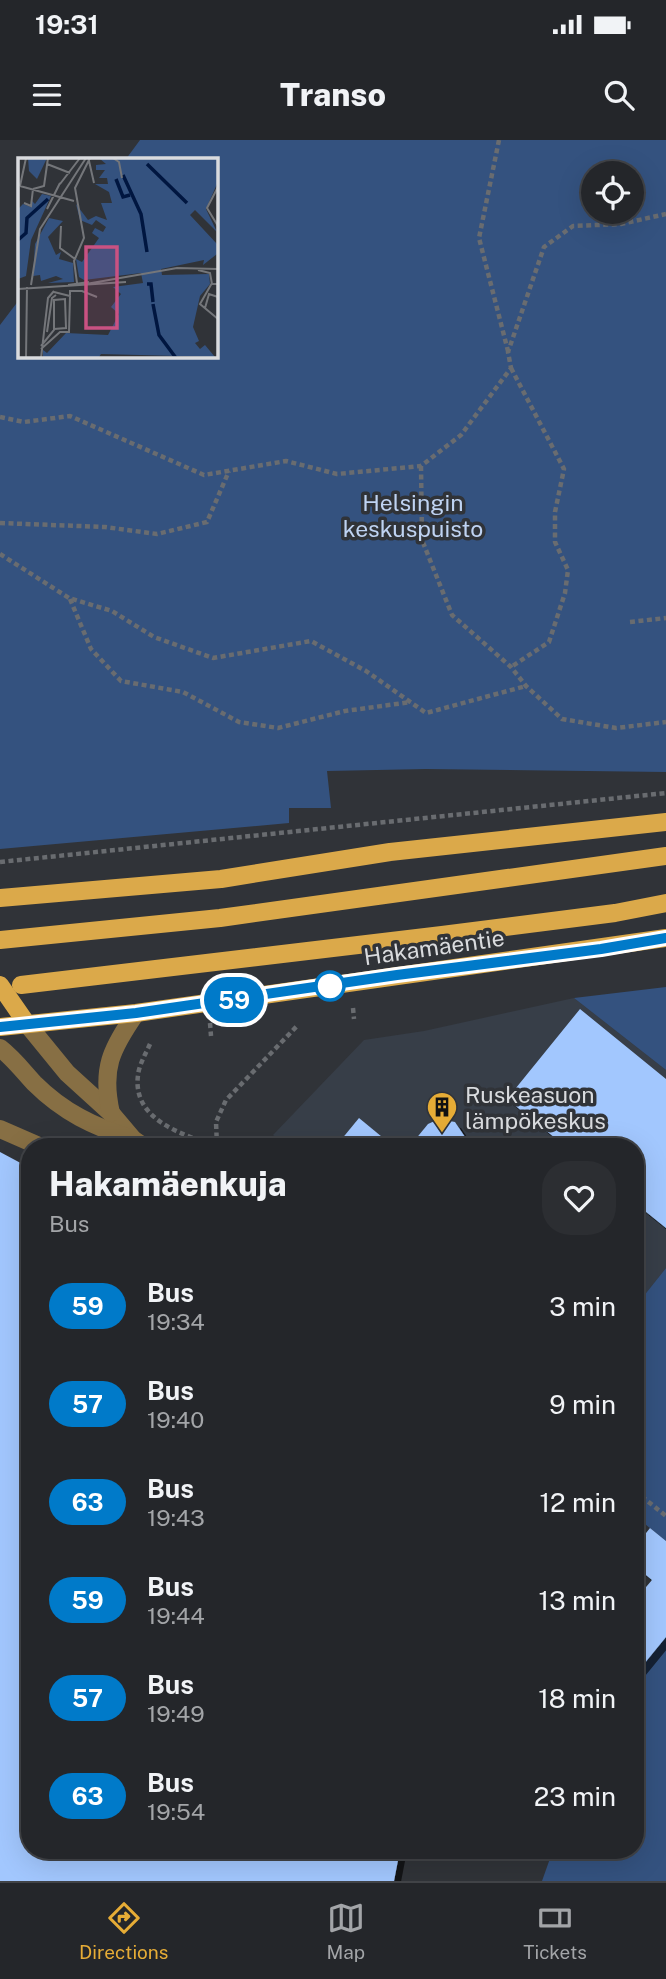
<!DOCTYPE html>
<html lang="en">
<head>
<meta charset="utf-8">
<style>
  :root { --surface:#24262a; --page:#2c2e32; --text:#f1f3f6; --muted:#a3a5a8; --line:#414347; --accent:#e6ac36 }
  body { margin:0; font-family:"Public Sans",sans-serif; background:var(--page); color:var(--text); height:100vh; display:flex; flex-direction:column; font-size:26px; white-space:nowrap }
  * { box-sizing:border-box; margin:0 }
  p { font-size:23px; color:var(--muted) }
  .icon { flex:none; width:38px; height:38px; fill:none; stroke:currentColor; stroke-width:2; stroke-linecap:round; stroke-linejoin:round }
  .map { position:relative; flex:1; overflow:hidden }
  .side { position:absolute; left:21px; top:998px; width:623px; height:721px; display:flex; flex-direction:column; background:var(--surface); border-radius:28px; box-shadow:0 7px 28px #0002,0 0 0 2px var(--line) }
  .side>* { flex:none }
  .badge { padding:0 14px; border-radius:23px; font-size:24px; line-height:46px }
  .fabs { position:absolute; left:581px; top:21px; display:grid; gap:14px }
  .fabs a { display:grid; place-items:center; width:63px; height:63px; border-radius:50%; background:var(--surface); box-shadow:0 7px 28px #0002,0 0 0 2px var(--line); font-size:35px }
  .map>.badge { position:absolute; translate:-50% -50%; box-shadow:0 0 0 4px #fff }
  .round { display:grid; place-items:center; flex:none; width:74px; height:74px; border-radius:28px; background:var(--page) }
  .summary { display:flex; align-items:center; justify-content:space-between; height:119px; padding:0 28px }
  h1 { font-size:33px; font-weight:800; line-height:52px }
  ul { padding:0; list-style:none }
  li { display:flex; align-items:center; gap:21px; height:98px; padding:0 28px }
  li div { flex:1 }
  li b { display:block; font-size:26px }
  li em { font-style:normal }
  li .badge { min-width:77px; font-weight:700; text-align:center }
  .status { display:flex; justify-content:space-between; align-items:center; height:49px; padding:0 35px; background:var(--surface); direction:ltr }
  .status svg { height:19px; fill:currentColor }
  header { display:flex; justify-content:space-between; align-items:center; height:91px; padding:0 28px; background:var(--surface); font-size:32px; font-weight:800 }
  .dock { display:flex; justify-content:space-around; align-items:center; height:98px; border-top:2px solid var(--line); background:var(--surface); font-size:19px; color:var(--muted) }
  .dock a { display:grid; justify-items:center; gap:4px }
  .dock .current { color:var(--accent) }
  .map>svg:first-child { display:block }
  .built { fill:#373e48 }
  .green { fill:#34527f; fill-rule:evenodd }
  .building { fill:#a2c7fe; filter:url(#shadow) }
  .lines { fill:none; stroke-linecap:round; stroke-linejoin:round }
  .path { stroke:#696c70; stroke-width:4.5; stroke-dasharray:5 3.5; stroke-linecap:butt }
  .minor { stroke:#876f44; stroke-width:18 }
  .major { stroke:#dba94a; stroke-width:18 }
  .line-casing { stroke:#fff; stroke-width:16 }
  .line { stroke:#007ac9; stroke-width:10 }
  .stop-dot { fill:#fff; stroke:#007ac9; stroke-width:3.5 }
  .labels { text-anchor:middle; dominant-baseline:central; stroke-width:7; stroke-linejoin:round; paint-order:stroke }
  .park-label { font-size:23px; fill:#bfd3f2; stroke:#303338 }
  .street-label { font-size:23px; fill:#d9dbde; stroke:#303338 }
  .poi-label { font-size:23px; fill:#d9dbde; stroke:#303338; text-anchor:start }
  .inset-river { fill:none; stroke:#001640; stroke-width:3.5 }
  .inset-road { fill:none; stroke:#74767a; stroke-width:2 }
  .view { fill:#c95282; fill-opacity:0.15; stroke:#c95282; stroke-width:3.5 }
  .inset-edge { fill:none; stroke:#d9dbde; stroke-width:3.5 }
</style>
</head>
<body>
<div class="status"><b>19:31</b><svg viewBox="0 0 49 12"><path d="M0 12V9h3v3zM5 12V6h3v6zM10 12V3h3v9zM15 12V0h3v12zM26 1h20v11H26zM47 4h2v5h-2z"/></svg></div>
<header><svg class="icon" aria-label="menu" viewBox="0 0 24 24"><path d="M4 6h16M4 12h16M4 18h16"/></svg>Transo<svg class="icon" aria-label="search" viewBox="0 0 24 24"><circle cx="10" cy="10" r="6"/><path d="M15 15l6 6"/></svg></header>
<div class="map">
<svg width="666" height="1741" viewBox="0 0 666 1741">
  <defs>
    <filter id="shadow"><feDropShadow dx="6" dy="6" stdDeviation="0" flood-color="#0009"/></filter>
  </defs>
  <rect width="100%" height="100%" fill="#303338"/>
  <!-- built -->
  <polygon class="built" points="574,858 666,930 666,1128 635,1167 635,1006 279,1006 282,1002 273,995 364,900 424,891"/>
  <!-- green -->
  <g class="green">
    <path d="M140,0H666V632L426,629L327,631L331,668H289V683L0,709V185L19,160V215H215V19H126ZM593,33H632V72H593Z"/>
    <polygon points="666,847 666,930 574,858"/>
    <polygon points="666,1128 666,1401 635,1376 635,1167"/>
    <polygon points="666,1497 666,1741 542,1741 553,1710 635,1710 635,1535"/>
  </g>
  <!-- building -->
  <g class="building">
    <polygon points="580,869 666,939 666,1088 635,1063 635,1006 565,1006 507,959"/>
    <polygon points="359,978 393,1006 336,1006"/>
    <polygon points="439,979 455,982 471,1006 410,1006 428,984"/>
    <polygon points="0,1012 30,1028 30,1710 400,1710 394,1741 0,1741"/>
    <polygon points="650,1388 666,1401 666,1497 635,1535 635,1460 652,1440 635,1426 635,1407"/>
  </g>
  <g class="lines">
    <!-- path -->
    <g class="path">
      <polyline points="499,0 479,98 508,211"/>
      <polyline points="511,228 564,329 555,372 555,402 568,430 565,453 549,502 511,527"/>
      <polyline points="0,277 24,282 70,276 204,335 286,321 337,334 421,326 461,295 511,228 508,212 544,107 573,86 621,84 666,74"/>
      <polyline points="421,326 422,400 452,475 511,527 526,546 562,579 616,588 666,582"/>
      <polyline points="0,383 105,387 157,394 207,382 229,331"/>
      <polyline points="0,414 69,458 112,471 154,497 213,518 311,501 366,531 426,573 526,546"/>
      <polyline points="70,459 91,509 121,541 183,552 239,582 278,588 345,571 411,562"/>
      <polyline points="630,482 666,478"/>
      <polyline points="0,722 666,653"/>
      <polyline points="353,868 354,879"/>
      <polyline points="210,883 211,896"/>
      <path d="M150,904C146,913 139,925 138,935C132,980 182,994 215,1006"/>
      <polyline points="217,1006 216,982 226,960 298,885"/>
      <polyline points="635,1351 666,1376"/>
    </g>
    <!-- minor -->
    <g class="minor">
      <polyline points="27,884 67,933 111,973 133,999 143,1006"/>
      <path d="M0,908C13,918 23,931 34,943C63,972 94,987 133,999"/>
      <path d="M111,973C101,929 111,909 136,873"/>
      <polyline points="0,989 39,1006"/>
    </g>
    <!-- major -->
    <g class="major">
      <polyline points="0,758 221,739 390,712 666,682"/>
      <polyline points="0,800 220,778 666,716"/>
      <polyline points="0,845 27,884"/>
      <polyline points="21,845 442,795 615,773 666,763"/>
      <polyline points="0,887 136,873 666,798"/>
    </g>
  </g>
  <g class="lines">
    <!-- line casing -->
    <g class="line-casing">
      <polyline id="line" points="0,887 136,873 397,835 601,809 666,798"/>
    </g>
    <!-- line -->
    <use href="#line" class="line"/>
  </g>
  <!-- icons -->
  <defs>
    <g id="building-pin" transform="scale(1.575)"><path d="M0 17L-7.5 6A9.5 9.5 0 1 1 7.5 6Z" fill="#e6ac36" stroke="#303338"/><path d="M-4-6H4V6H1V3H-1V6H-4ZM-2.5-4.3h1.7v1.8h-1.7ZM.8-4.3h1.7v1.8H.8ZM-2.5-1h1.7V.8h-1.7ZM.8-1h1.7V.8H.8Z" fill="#111"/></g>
  </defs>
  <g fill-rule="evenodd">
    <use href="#building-pin" x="442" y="967"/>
  </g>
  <!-- markers -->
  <circle class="stop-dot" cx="330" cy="846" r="14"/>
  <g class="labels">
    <!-- park labels -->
    <g class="park-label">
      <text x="413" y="362">Helsingin<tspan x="413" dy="26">keskuspuisto</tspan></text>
    </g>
    <!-- street labels -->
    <g class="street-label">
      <text transform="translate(434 807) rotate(-8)">Hakamäentie</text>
    </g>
    <!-- poi labels -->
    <g class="poi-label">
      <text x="465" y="954">Ruskeasuon<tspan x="465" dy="26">lämpökeskus</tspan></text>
    </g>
  </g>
  <!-- overview -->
  <g transform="translate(18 18)">
    <rect width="200" height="200" fill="#303338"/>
    <path d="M10,0H29L19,21L11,13ZM81,0H199V26L188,51L199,74L177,52L172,57L199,86V96L185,107L186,102L143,111L144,117L191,116L192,126L182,138L175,169L181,183L177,185L182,191L187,187L197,199L83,196L81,199L25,200V192L29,195L48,175L90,177L101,156L93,149L103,136L95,129L125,125L123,115L66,122L61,119L58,101L64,104L81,80L74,75L77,70L85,74L88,69L78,62L74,67L62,62L58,46L70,62L78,58L89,62L83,45H94L91,34L77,26H90L89,20H81L87,12H78V7L88,6ZM24,36L33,38L13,82L8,118L0,121V51L5,46L13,49V42L17,46ZM31,60L45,63L30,79L38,97L43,94L41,101L55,105L56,124L30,125L45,121L38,118L23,123L22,117L15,118L17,86Z" fill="#34527f"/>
    <path class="inset-river" d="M129,6L169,45M105,17L123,56L129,94M98,21L105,39L112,37M0,82L8,75L9,60L30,41M129,126H133L135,144M135,146L141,177L158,200"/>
    <path class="inset-road" d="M95,0L101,4L104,20M71,3L76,25M29,6L52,15M42,26L62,0M2,28L56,43M2,28L8,0M200,29L189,50L200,68M15,31L26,28L30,0M6,45L13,48L15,31M29,51L42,25M43,68L42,90L57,101M180,112L192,115L194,126H200M59,125L56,103L66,80L57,30L72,0M194,125L182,146L200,161M68,126L159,110L200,111M13,127L22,71L68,0M50,127L71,124M0,131L108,124M52,137V133H64L79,139M187,150L191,136L200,139M29,174L34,140L38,137M23,188L36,172V142L47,141L48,170L36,171M23,191L42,174H51L52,138L36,134M8,200L9,129M23,200L30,140L36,133"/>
    <path class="view" d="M68,89H99V170H68Z"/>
    <rect width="200" height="200" class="inset-edge"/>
  </g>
</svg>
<div class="fabs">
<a><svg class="icon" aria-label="locate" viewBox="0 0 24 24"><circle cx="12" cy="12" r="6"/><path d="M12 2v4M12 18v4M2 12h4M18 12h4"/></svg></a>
</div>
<b class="badge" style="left:234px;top:860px;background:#007ac9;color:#fff">59</b>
<section class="side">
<div class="summary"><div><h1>Hakamäenkuja</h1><p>Bus</p></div><a class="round"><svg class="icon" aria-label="heart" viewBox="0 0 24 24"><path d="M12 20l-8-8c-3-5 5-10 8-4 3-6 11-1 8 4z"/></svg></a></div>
<ul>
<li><span class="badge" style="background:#007ac9;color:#fff">59</span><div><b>Bus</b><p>19:34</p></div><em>3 min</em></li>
<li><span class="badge" style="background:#007ac9;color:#fff">57</span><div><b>Bus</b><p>19:40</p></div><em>9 min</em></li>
<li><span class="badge" style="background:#007ac9;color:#fff">63</span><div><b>Bus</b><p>19:43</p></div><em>12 min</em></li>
<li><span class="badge" style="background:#007ac9;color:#fff">59</span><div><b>Bus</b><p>19:44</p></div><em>13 min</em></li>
<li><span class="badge" style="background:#007ac9;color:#fff">57</span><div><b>Bus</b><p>19:49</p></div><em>18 min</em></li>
<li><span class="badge" style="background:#007ac9;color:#fff">63</span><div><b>Bus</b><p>19:54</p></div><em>23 min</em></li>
</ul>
</section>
</div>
<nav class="dock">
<a class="current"><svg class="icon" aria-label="directions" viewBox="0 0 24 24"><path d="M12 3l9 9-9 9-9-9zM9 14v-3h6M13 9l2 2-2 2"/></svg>Directions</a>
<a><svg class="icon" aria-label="map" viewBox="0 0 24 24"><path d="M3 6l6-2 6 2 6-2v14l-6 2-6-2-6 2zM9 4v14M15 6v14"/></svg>Map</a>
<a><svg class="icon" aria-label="tickets" viewBox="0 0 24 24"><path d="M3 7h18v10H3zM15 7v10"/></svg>Tickets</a>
</nav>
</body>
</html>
